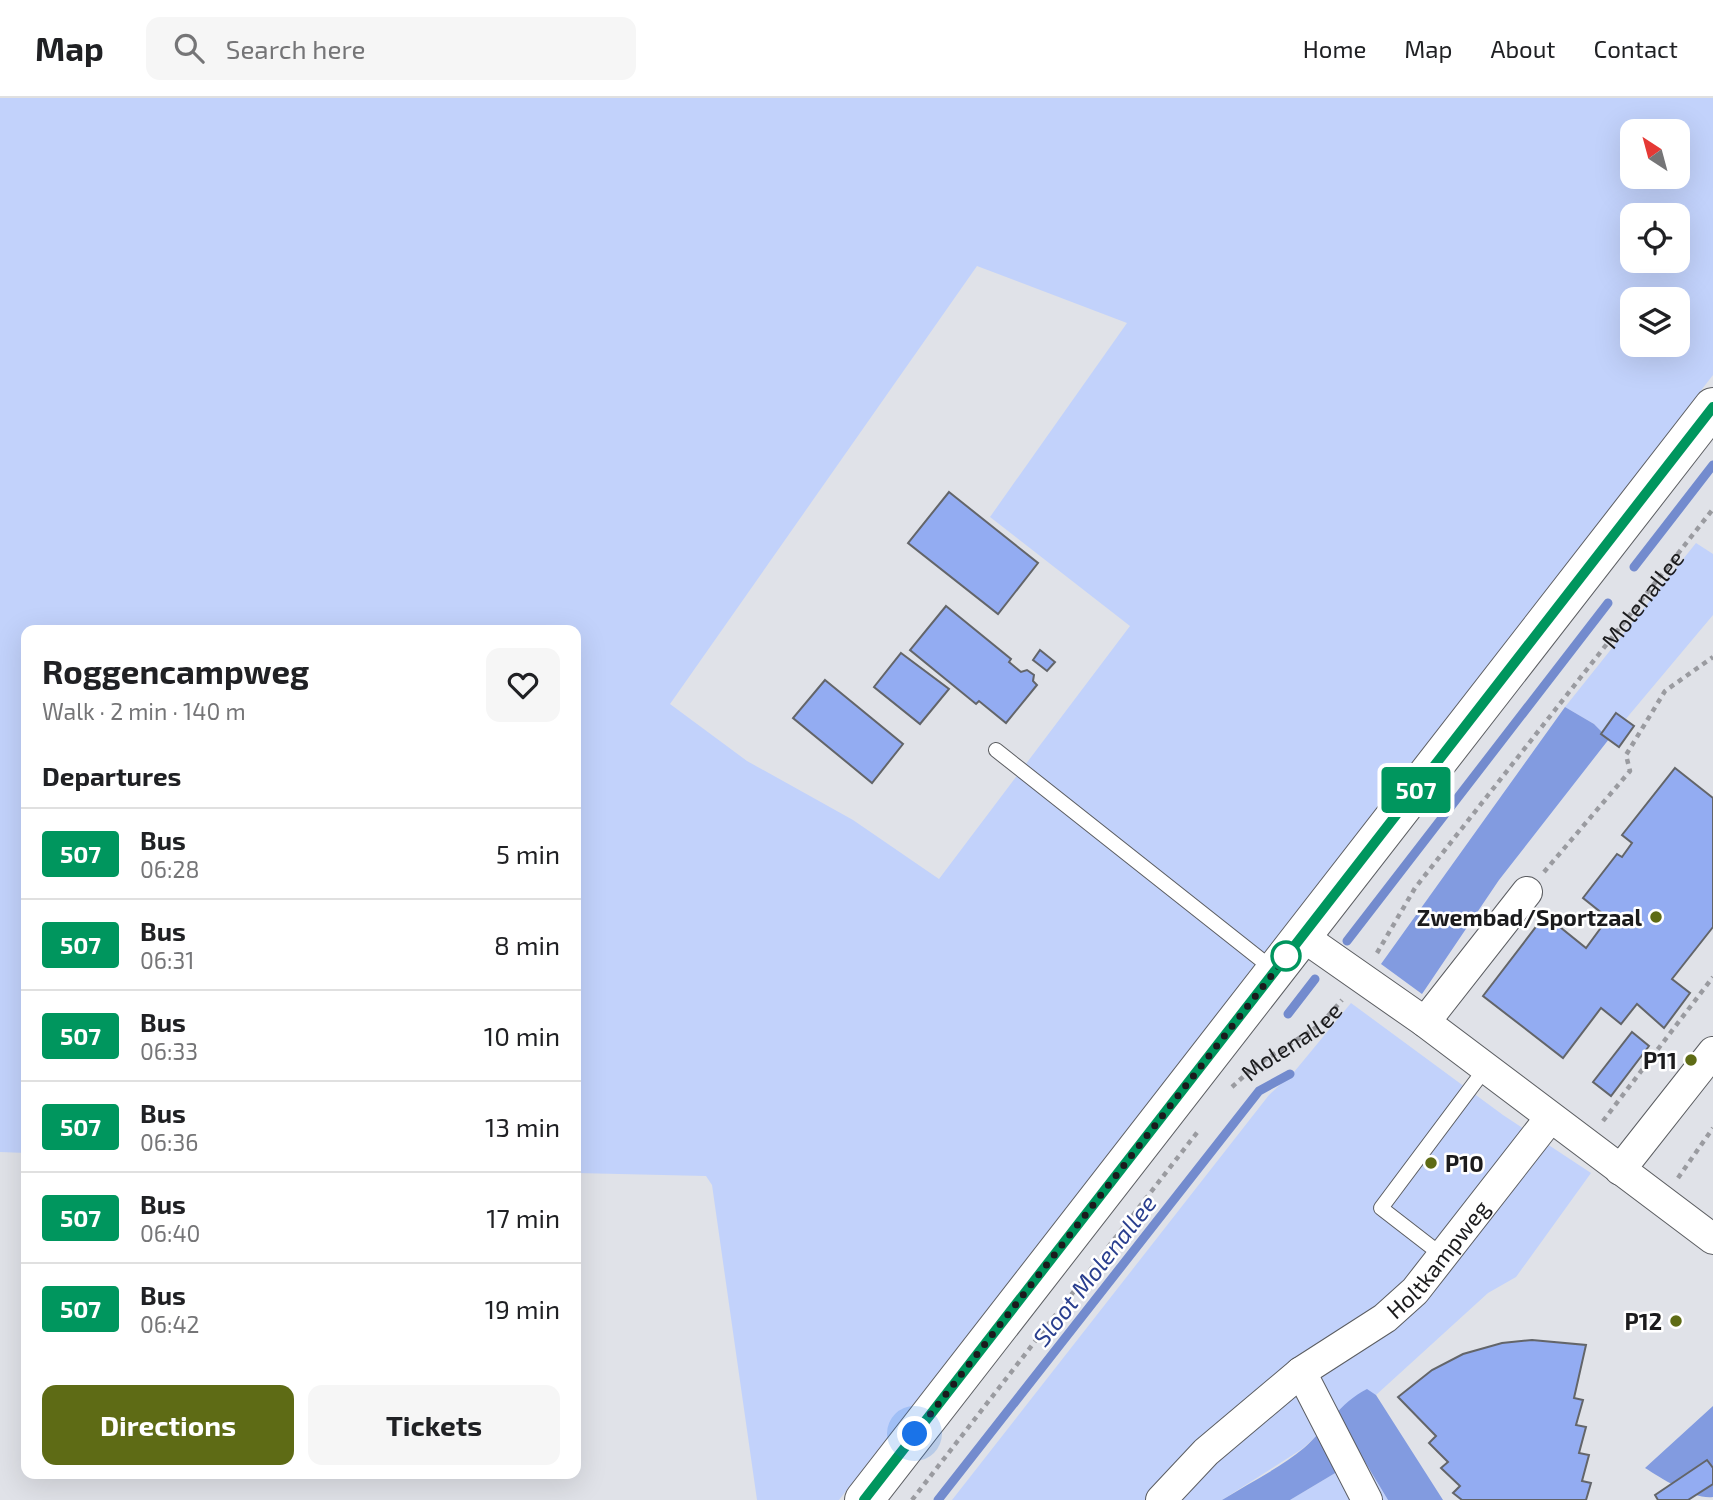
<!DOCTYPE html>
<html lang="en">
<head>
<meta charset="utf-8">
<style>
  :root { --surface:#fff; --page:#f6f6f6; --text:#202124; --muted:#757577; --line:#e0e0e0; --accent:#5e6b15 }
  body { margin:0; font-family:"Exo 2",sans-serif; background:var(--page); color:var(--text); height:100vh; display:flex; flex-direction:column; font-size:26px; white-space:nowrap }
  * { box-sizing:border-box; margin:0 }
  p { font-size:23px; color:var(--muted) }
  .icon { flex:none; width:38px; height:38px; fill:none; stroke:currentColor; stroke-width:2; stroke-linecap:round; stroke-linejoin:round }
  .map { position:relative; flex:1; overflow:hidden }
  .panel { position:absolute; left:21px; top:527px; width:560px; height:854px; display:flex; flex-direction:column; background:var(--surface); border-radius:14px; box-shadow:0 7px 28px #0002 }
  .panel>* { flex:none }
  .badge { padding:0 14px; border-radius:5px; font-size:24px; line-height:46px }
  .needle { width:46px; rotate:324deg }
  .buttons { position:absolute; left:1620px; top:21px; display:grid; gap:14px }
  .buttons a { display:grid; place-items:center; width:70px; height:70px; border-radius:14px; background:var(--surface); box-shadow:0 7px 28px #0002; font-size:35px }
  .you { position:absolute; width:35px; height:35px; margin:-18px; border:5px solid #fff; border-radius:50%; background:#1a73e8; box-shadow:0 0 0 10px #1a73e833 }
  .map>.badge { position:absolute; translate:-50% -50%; box-shadow:0 0 0 4px #fff }
  h2 { padding:0 21px; font-size:26px; line-height:63px }
  .round { display:grid; place-items:center; flex:none; width:74px; height:74px; border-radius:14px; background:var(--page) }
  .summary { display:flex; align-items:center; justify-content:space-between; height:119px; padding:0 21px }
  h1 { font-size:33px; font-weight:700; line-height:52px }
  .primary-button { display:flex; gap:14px; margin-top:auto; padding:14px 21px }
  .primary-button a { flex:1; height:80px; border-radius:14px; background:var(--accent); color:#fff; font-size:28px; font-weight:700; line-height:80px; text-align:center }
  .primary-button a+a { background:var(--page); color:var(--text) }
  ul { padding:0; list-style:none }
  li { display:flex; align-items:center; gap:21px; height:91px; padding:0 21px; border-top:2px solid var(--line) }
  li div { flex:1 }
  li b { display:block; font-size:26px }
  li em { font-style:normal }
  li .badge { min-width:77px; font-weight:700; text-align:center }
  header { display:flex; align-items:center; gap:42px; box-sizing:border-box; height:98px; padding:0 35px; background:var(--surface); border-bottom:2px solid var(--line) }
  header strong { font-size:33px }
  nav { display:flex; gap:38px; margin-inline-start:auto; font-size:24px }
  .search { width:490px; height:63px; background:var(--page); display:flex; align-items:center; gap:18px; box-sizing:border-box; padding:0 24px; border-radius:14px; color:var(--muted); font-size:26px }
  .map>svg:first-child { display:block }
  .green { fill:#c2d2fb; fill-rule:evenodd }
  .forest { fill:#829be0 }
  .lines { fill:none; stroke-linecap:round; stroke-linejoin:round }
  .stream { stroke:#738bce; stroke-width:9 }
  .building { fill:#93acf2; stroke:#636569; stroke-width:2 }
  .lane-casing { stroke:#5b5d61; stroke-width:16 }
  .street-casing { stroke:#5b5d61; stroke-width:32 }
  .secondary-casing { stroke:#5b5d61; stroke-width:40 }
  .path { stroke:#9a9ba0; stroke-width:4.5; stroke-dasharray:5 5; stroke-linecap:butt }
  .lane { stroke:#fff; stroke-width:14 }
  .street { stroke:#fff; stroke-width:30 }
  .secondary { stroke:#fff; stroke-width:38 }
  .line-casing { stroke:#fff; stroke-width:16 }
  .line { stroke:#00965e; stroke-width:10 }
  .walk { stroke:#1b1b1d; stroke-width:7; stroke-dasharray:0 12.6 }
  .poi-dot { fill:#5e6b15; stroke:#fff; stroke-width:2.5 }
  .stop-dot { fill:#fff; stroke:#00965e; stroke-width:3.5 }
  .labels { text-anchor:middle; dominant-baseline:central; stroke-width:5; stroke-linejoin:round; paint-order:stroke }
  .street-label { font-size:23px; fill:#1b1b1d; stroke:#fff }
  .poi-label { font-size:23px; font-weight:bold; fill:#1b1b1d; stroke:#fff; text-anchor:end }
  .water-label { font-size:24px; font-style:italic; fill:#2a3f8f; stroke:#fff }
</style>
</head>
<body>
<header>
<strong>Map</strong>
<div class="search"><svg class="icon" aria-label="search" viewBox="0 0 24 24"><circle cx="10" cy="10" r="6"/><path d="M15 15l6 6"/></svg>Search here</div>
<nav><a>Home</a><a>Map</a><a>About</a><a>Contact</a></nav>
</header>
<div class="map">
<svg width="1713" height="1402" viewBox="0 0 1713 1402">
  <rect width="100%" height="100%" fill="#e0e2e8"/>
  <!-- green -->
  <g class="green">
    <path d="M0,0H1713V277L839,1402H757L712,1087L706,1078L576,1075V532H26V1055L0,1054ZM1633,33H1678V79H1633ZM1633,117H1678V163H1633ZM977,168L1127,225L990,419L1130,528L939,781L853,722L747,663L670,606ZM1633,201H1678V247H1633Z"/>
    <polygon points="1696,445 1713,456 1713,517 1609,641 1594,626 1565,609"/>
    <polygon points="1351,905 1503,1017 1591,1075 1516,1179 1488,1195 1376,1297 1367,1292 1302,1351 1222,1402 952,1402 1269,997 1294,974"/>
    <polygon points="1362,1359 1388,1402 1290,1402"/>
  </g>
  <!-- forest -->
  <g class="forest">
    <polygon points="1565,609 1594,626 1609,641 1499,782 1422,896 1381,866"/>
    <path d="M1367,1291L1376,1297L1443,1402H1388L1362,1359L1290,1402H1222C1249,1385 1280,1370 1304,1350C1327,1330 1339,1305 1367,1291Z"/>
    <path d="M1713,1308V1399C1695,1402 1661,1380 1645,1370Z"/>
  </g>
  <g class="lines">
    <!-- stream -->
    <g class="stream">
      <polyline points="1634,469 1713,367"/>
      <polyline points="1347,843 1608,505"/>
      <polyline points="1288,916 1315,881"/>
      <polyline points="938,1402 1259,993 1290,976"/>
    </g>
  </g>
  <!-- building -->
  <g class="building">
    <polygon points="949,394 1038,465 998,516 908,445"/>
    <polygon points="946,508 1011,561 1009,564 1021,574 1027,572 1034,577 1033,583 1037,587 1006,625 979,603 976,606 910,552"/>
    <polygon points="1040,552 1055,564 1047,573 1033,562"/>
    <polygon points="901,555 949,591 920,626 874,589"/>
    <polygon points="825,582 903,646 872,685 793,620"/>
    <polygon points="1616,615 1634,628 1619,649 1601,636"/>
    <polygon points="1675,670 1713,700 1713,829 1672,881 1690,895 1664,930 1637,906 1621,926 1601,910 1563,960 1483,898 1545,817 1586,850 1608,820 1583,800 1617,756 1622,759 1632,745 1622,737"/>
    <polygon points="1632,934 1649,948 1611,998 1593,984"/>
    <polygon points="1532,1242 1586,1247 1574,1300 1583,1302 1576,1327 1586,1329 1579,1355 1589,1357 1582,1383 1591,1385 1586,1402 1462,1402 1453,1395 1460,1388 1441,1370 1448,1364 1429,1345 1436,1338 1398,1299 1432,1272 1463,1256 1502,1245"/>
    <polygon points="1707,1362 1713,1370 1713,1386 1688,1402 1658,1402 1655,1397"/>
  </g>
  <g class="lines">
    <!-- lane casing -->
    <g class="lane-casing">
      <g id="lane">
        <polyline points="996,652 1274,872"/>
        <polyline points="1443,1158 1381,1110 1485,971"/>
      </g>
    </g>
    <!-- street casing -->
    <g class="street-casing">
      <g id="street">
        <polyline points="1302,838 1425,924 1713,1141"/>
        <polyline points="1425,924 1527,794"/>
        <polyline points="1620,1072 1713,954"/>
        <polyline points="1301,1274 1367,1402"/>
        <path id="s3" d="M1161,1402L1206,1354L1301,1274L1385,1220L1415,1193L1550,1020"/>
      </g>
    </g>
    <!-- secondary casing -->
    <g class="secondary-casing">
      <polyline id="secondary" points="864,1402 1713,309"/>
    </g>
    <!-- path -->
    <g class="path">
      <polyline points="1544,774 1630,673 1626,657 1665,593 1713,559"/>
      <path id="s1" d="M1377,855L1415,790L1713,411"/>
      <path id="s2" d="M1232,989L1255,968L1320,927L1342,902"/>
      <polyline points="1603,1023 1713,879"/>
      <polyline points="1678,1080 1713,1030"/>
      <polyline points="912,1402 1199,1032"/>
    </g>
    <!-- lane -->
    <use href="#lane" class="lane"/>
    <!-- street -->
    <use href="#street" class="street"/>
    <!-- secondary -->
    <use href="#secondary" class="secondary"/>
  </g>
  <g class="lines">
    <!-- line casing -->
    <g class="line-casing">
      <polyline id="line" points="864,1402 1713,309"/>
    </g>
    <!-- line -->
    <use href="#line" class="line"/>
    <!-- walk -->
    <polyline class="walk" points="915,1336 1289,855 1286,858"/>
  </g>
  <!-- markers -->
  <g class="poi-dot">
    <circle cx="1656" cy="819" r="7"/>
    <circle cx="1691" cy="962" r="7"/>
    <circle cx="1431" cy="1065" r="7"/>
    <circle cx="1676" cy="1223" r="7"/>
  </g>
  <circle class="stop-dot" cx="1286" cy="858" r="14"/>
  <g class="labels">
    <!-- street labels -->
    <g class="street-label">
      <text stroke="none"><textPath href="#s1" startOffset="443">Molenallee</textPath></text>
      <text stroke="none"><textPath href="#s2" startOffset="75">Molenallee</textPath></text>
      <text stroke="none"><textPath href="#s3" startOffset="369">Holtkampweg</textPath></text>
    </g>
    <!-- poi labels -->
    <g class="poi-label">
      <text x="1642" y="819">Zwembad/Sportzaal</text>
      <text x="1677" y="962">P11</text>
      <text x="1445" y="1065" text-anchor="start">P10</text>
      <text x="1662" y="1223">P12</text>
    </g>
    <!-- water labels -->
    <g class="water-label">
      <text transform="translate(1094 1172) rotate(-52)">Sloot Molenallee</text>
    </g>
  </g>
</svg>
<div class="buttons">
<a><svg class="needle" viewBox="-14 -14 28 28"><path d="M0-13l5 13h-10z" fill="#e53935"/><path d="M0 13l5-13h-10z" fill="#757577"/></svg></a>
<a><svg class="icon" aria-label="locate" viewBox="0 0 24 24"><circle cx="12" cy="12" r="6"/><path d="M12 2v4M12 18v4M2 12h4M18 12h4"/></svg></a>
<a><svg class="icon" aria-label="layers" viewBox="0 0 24 24"><path d="M12 4l9 5-9 5-9-5zM3 14l9 5 9-5"/></svg></a>
</div>
<div class="you" style="left:915px;top:1336px"></div>
<b class="badge" style="left:1416px;top:692px;background:#00965e;color:#fff">507</b>
<section class="panel">
<div class="summary"><div><h1>Roggencampweg</h1><p>Walk · 2 min · 140 m</p></div><a class="round"><svg class="icon" aria-label="heart" viewBox="0 0 24 24"><path d="M12 20l-8-8c-3-5 5-10 8-4 3-6 11-1 8 4z"/></svg></a></div>
<h2>Departures</h2>
<ul>
<li><span class="badge" style="background:#00965e;color:#fff">507</span><div><b>Bus</b><p>06:28</p></div><em>5 min</em></li>
<li><span class="badge" style="background:#00965e;color:#fff">507</span><div><b>Bus</b><p>06:31</p></div><em>8 min</em></li>
<li><span class="badge" style="background:#00965e;color:#fff">507</span><div><b>Bus</b><p>06:33</p></div><em>10 min</em></li>
<li><span class="badge" style="background:#00965e;color:#fff">507</span><div><b>Bus</b><p>06:36</p></div><em>13 min</em></li>
<li><span class="badge" style="background:#00965e;color:#fff">507</span><div><b>Bus</b><p>06:40</p></div><em>17 min</em></li>
<li><span class="badge" style="background:#00965e;color:#fff">507</span><div><b>Bus</b><p>06:42</p></div><em>19 min</em></li>
</ul>
<div class="primary-button"><a>Directions</a><a>Tickets</a></div>
</section>
</div>
</body>
</html>
